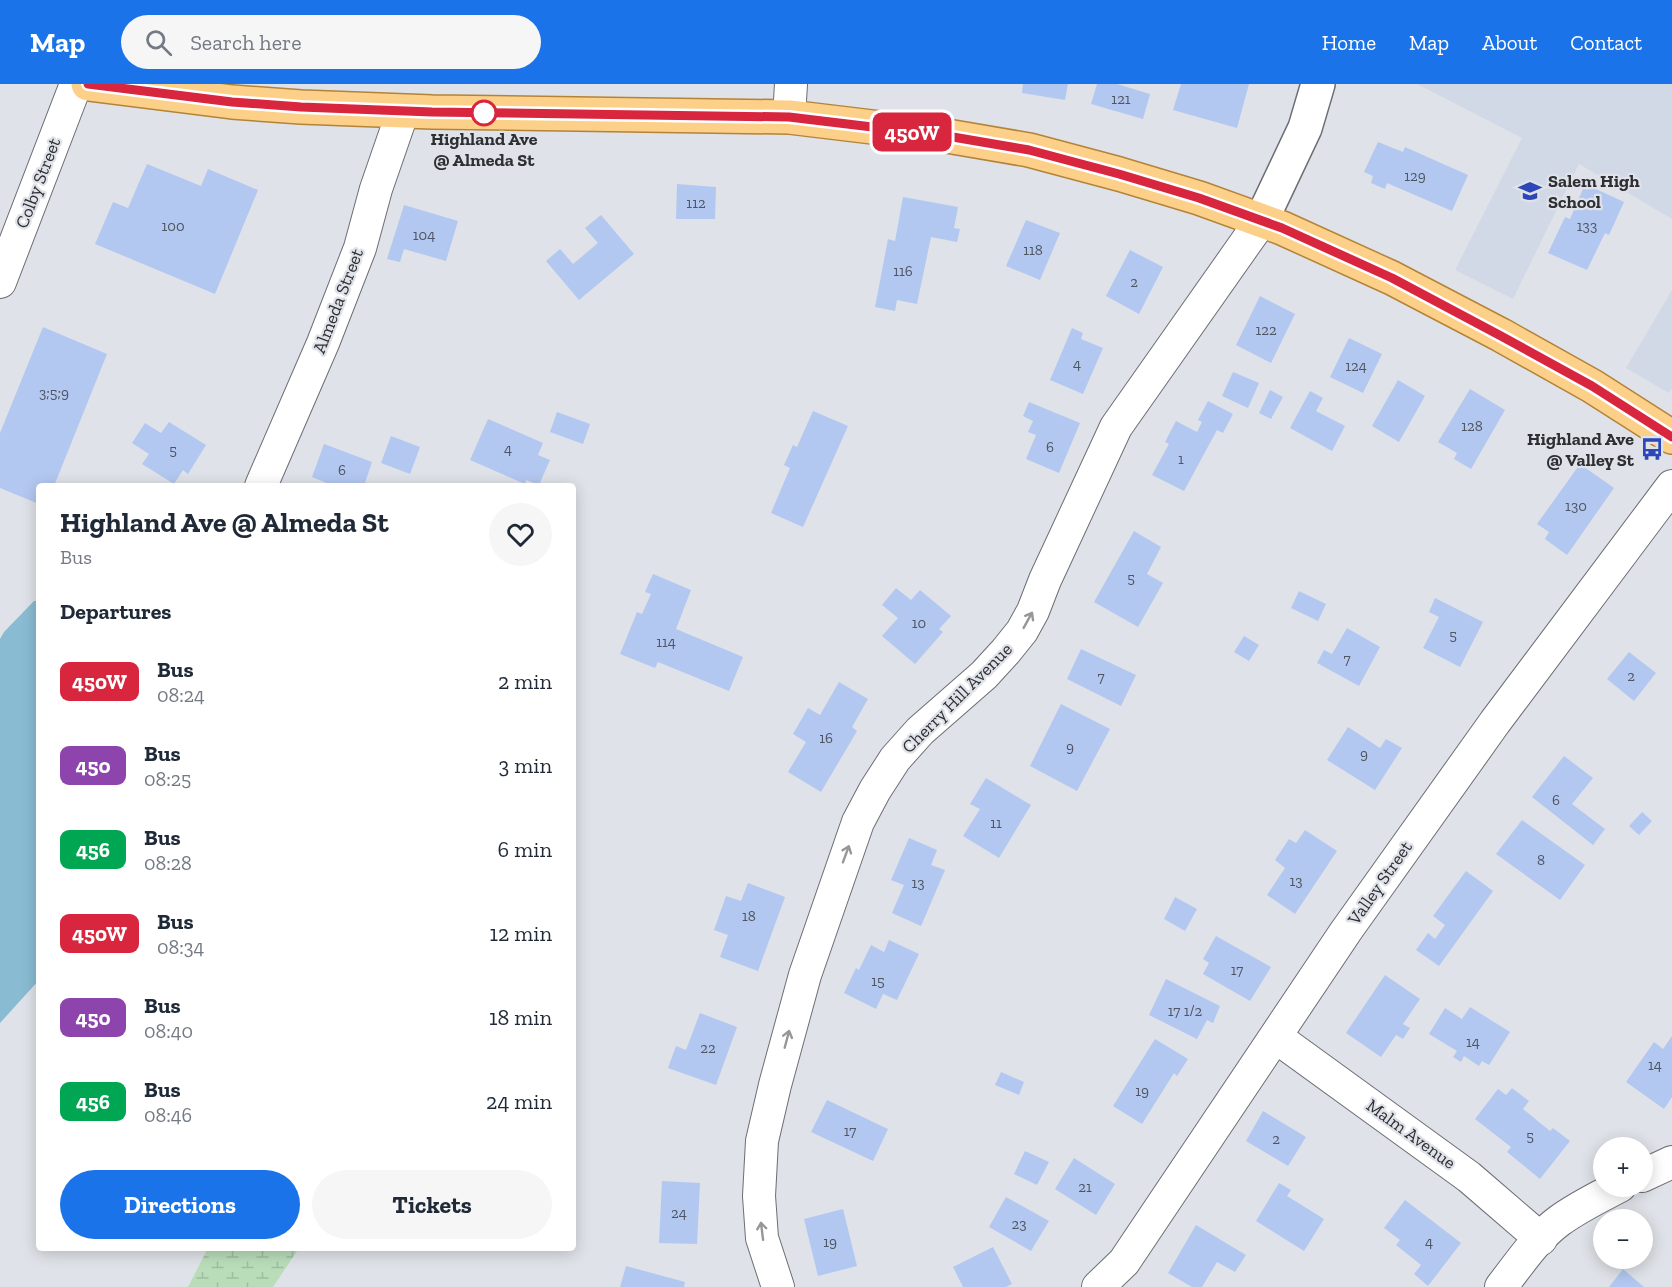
<!DOCTYPE html>
<html lang="en">
<head>
<meta charset="utf-8">
<style>
  :root { --surface:#fff; --page:#f6f6f7; --text:#1f2937; --muted:#747a83; --accent:#1a73e8 }
  body { margin:0; font-family:"Zilla Slab",serif; background:var(--page); color:var(--text); height:100vh; display:flex; flex-direction:column; font-size:22px; white-space:nowrap }
  * { box-sizing:border-box; margin:0 }
  p { font-size:20px; color:var(--muted) }
  .icon { flex:none; width:33px; height:33px; fill:none; stroke:currentColor; stroke-width:2; stroke-linecap:round; stroke-linejoin:round }
  .map { position:relative; flex:1; overflow:hidden }
  .panel { position:absolute; left:36px; top:399px; width:540px; height:768px; display:flex; flex-direction:column; background:var(--surface); border-radius:6px; box-shadow:0 3px 15px #0003 }
  .panel>* { flex:none }
  .badge { padding:0 12px; border-radius:9px; font-size:21px; line-height:39px }
  .tools { position:absolute; left:1593px; top:1053px; display:grid; gap:12px }
  .tools a { display:grid; place-items:center; width:60px; height:60px; border-radius:50%; background:var(--surface); box-shadow:0 3px 15px #0003; font-size:30px }
  .map>.badge { position:absolute; translate:-50% -50%; box-shadow:0 0 0 3px #fff }
  h2 { padding:0 24px; font-size:22px; line-height:54px }
  .round { display:grid; place-items:center; flex:none; width:63px; height:63px; border-radius:32px; background:var(--page) }
  .summary { display:flex; align-items:center; justify-content:space-between; height:102px; padding:0 24px }
  h1 { font-size:28px; font-weight:700; line-height:45px }
  .button { display:flex; gap:12px; margin-top:auto; padding:12px 24px }
  .button a { flex:1; height:69px; border-radius:36px; background:var(--accent); color:#fff; font-size:24px; font-weight:700; line-height:69px; text-align:center }
  .button a+a { background:var(--page); color:var(--text) }
  ul { padding:0; list-style:none }
  li { display:flex; align-items:center; gap:18px; height:84px; padding:0 24px }
  li div { flex:1 }
  li b { display:block; font-size:22px }
  li em { font-style:normal }
  li .badge { min-width:66px; font-weight:700; text-align:center }
  header { display:flex; align-items:center; gap:36px; box-sizing:border-box; height:84px; padding:0 30px; background:var(--accent); color:#fff }
  header strong { font-size:28px }
  nav { display:flex; gap:33px; margin-inline-start:auto; font-size:21px }
  .search { width:420px; height:54px; background:var(--page); display:flex; align-items:center; gap:15px; box-sizing:border-box; padding:0 21px; border-radius:33px; color:var(--muted); font-size:22px }
  .map>svg:first-child { display:block }
  .built { fill:#d2d9e6 }
  .wetland { fill:url(#wetland-marsh) }
  .water { fill:#89bcd3 }
  .building { fill:#b3c8f1 }
  .lines { fill:none; stroke-linecap:round; stroke-linejoin:round }
  .street-casing { stroke:#6b6e74; stroke-width:34 }
  .secondary-casing { stroke:#6b6e74; stroke-width:36 }
  .primary-casing { stroke:#b38338; stroke-width:36 }
  .street { stroke:#fff; stroke-width:32 }
  .secondary { stroke:#fff; stroke-width:33 }
  .primary { stroke:#fdd08a; stroke-width:33 }
  .oneway { stroke:#969798 }
  .line-casing { stroke:#fff; stroke-width:14 }
  .line { stroke:#d7263d; stroke-width:9 }
  .stop-dot { fill:#fff; stroke:#d7263d; stroke-width:3 }
  .labels { text-anchor:middle; dominant-baseline:central; stroke-width:4.5; stroke-linejoin:round; paint-order:stroke }
  .number-label { font-size:15px; fill:#4f5562 }
  .stop-label { font-size:18px; font-weight:bold; fill:#2e2f32; stroke:#dfe2e8 }
  .poi-label { font-size:18px; font-weight:bold; fill:#2e2f32; stroke:#dfe2e8; text-anchor:start }
  .street-label { font-size:18px; fill:#2e2f32; stroke:#dfe2e8 }
</style>
</head>
<body>
<header>
<strong>Map</strong>
<div class="search"><svg class="icon" aria-label="search" viewBox="0 0 24 24"><circle cx="10" cy="10" r="6"/><path d="M15 15l6 6"/></svg>Search here</div>
<nav><a>Home</a><a>Map</a><a>About</a><a>Contact</a></nav>
</header>
<div class="map">
<svg width="1672" height="1203" viewBox="0 0 1672 1203">
  <defs>
    <pattern id="wetland-marsh" width="20" height="14" patternUnits="userSpaceOnUse" patternTransform="scale(1.5)"><rect width="20" height="14" fill="#b9ddb9"/><path d="M1 5h8M5 5V1M11 12h8M15 12V8" fill="none" stroke="#9fbea0"/></pattern>
  </defs>
  <rect width="100%" height="100%" fill="#dfe2e8"/>
  <!-- built -->
  <g class="built">
    <polygon points="1417,0 1672,0 1672,135 1579,80 1513,215 1455,186 1522,54"/>
    <polygon points="1672,206 1672,304 1669,309 1626,284"/>
  </g>
  <!-- wetland -->
  <polygon class="wetland" points="208,1164 299,1164 273,1203 188,1203"/>
  <!-- water -->
  <polygon class="water" points="34,517 39,517 39,896 0,939 0,555 4,548"/>
  <!-- building -->
  <g class="building">
    <polygon points="1023,0 1068,0 1065,16 1022,9"/>
    <polygon points="1097,0 1117,0 1150,10 1143,35 1091,20"/>
    <polygon points="1181,0 1249,0 1237,44 1173,26"/>
    <polygon points="1378,58 1403,68 1405,63 1468,91 1452,127 1387,99 1385,105 1371,99 1373,92 1364,88"/>
    <polygon points="147,80 201,102 208,85 258,106 215,210 95,160 113,118 128,124"/>
    <polygon points="677,100 716,103 715,135 676,135"/>
    <polygon points="1585,100 1624,118 1609,151 1605,149 1587,186 1548,169 1565,133 1570,135"/>
    <polygon points="903,113 958,123 954,144 960,145 957,158 931,153 917,220 897,216 895,227 875,223 888,155 895,157"/>
    <polygon points="404,121 458,137 446,177 404,165 400,178 387,175"/>
    <polygon points="601,131 634,170 579,216 546,177 560,165 573,180 598,159 585,144"/>
    <polygon points="1026,136 1060,149 1040,196 1006,182"/>
    <polygon points="1130,166 1163,183 1139,230 1106,212"/>
    <polygon points="1260,212 1295,230 1271,279 1236,261"/>
    <polygon points="43,243 107,270 54,402 39,402 39,420 0,404 0,349"/>
    <polygon points="1072,244 1083,249 1081,255 1103,264 1083,310 1050,296"/>
    <polygon points="1349,254 1382,270 1363,309 1330,293"/>
    <polygon points="1233,288 1259,299 1248,324 1222,312"/>
    <polygon points="1398,296 1425,312 1399,358 1372,342"/>
    <polygon points="1470,305 1505,326 1471,385 1454,375 1457,369 1438,358"/>
    <polygon points="1270,306 1283,313 1271,335 1259,329"/>
    <polygon points="1310,307 1323,314 1316,327 1345,342 1332,367 1290,344"/>
    <polygon points="1208,317 1233,330 1223,349 1217,346 1184,407 1152,391 1169,360 1165,358 1176,337 1197,348 1202,338 1198,336"/>
    <polygon points="1029,318 1080,339 1059,389 1026,375 1036,351 1028,348 1033,337 1023,332"/>
    <polygon points="813,327 848,342 803,443 771,429 790,384 784,381 793,361 797,363"/>
    <polygon points="557,328 590,340 583,360 550,348"/>
    <polygon points="488,335 543,359 538,371 550,376 539,401 526,396 525,400 470,376"/>
    <polygon points="169,338 206,361 188,390 183,386 174,400 142,380 149,370 132,359 145,339 161,349"/>
    <polygon points="391,352 420,363 410,390 381,379"/>
    <polygon points="324,360 372,378 364,402 334,402 312,393"/>
    <polygon points="1580,380 1614,404 1567,471 1545,455 1549,448 1537,440"/>
    <polygon points="1134,447 1161,463 1147,490 1163,499 1138,543 1094,518"/>
    <polygon points="653,490 691,506 676,545 743,573 729,607 658,578 655,584 620,570 637,528 642,530 651,510 645,508"/>
    <polygon points="896,504 911,516 920,506 951,532 939,545 943,548 915,580 882,552 898,534 882,521"/>
    <polygon points="1299,507 1326,520 1318,537 1291,524"/>
    <polygon points="1435,514 1483,538 1460,583 1423,564 1439,533 1429,528"/>
    <polygon points="1347,544 1380,563 1359,602 1317,579 1324,566 1332,570"/>
    <polygon points="1244,552 1259,561 1249,577 1234,568"/>
    <polygon points="1081,565 1136,591 1121,622 1067,595"/>
    <polygon points="1629,568 1656,589 1634,617 1607,595"/>
    <polygon points="839,598 868,615 852,643 857,647 821,708 788,688 806,658 793,650 808,624 820,631"/>
    <polygon points="1061,620 1110,645 1077,707 1030,682"/>
    <polygon points="1348,643 1380,664 1386,655 1402,664 1375,706 1327,676"/>
    <polygon points="1564,672 1593,694 1572,720 1605,745 1593,761 1532,713"/>
    <polygon points="986,694 1031,721 999,774 963,752 980,725 970,720"/>
    <polygon points="1642,728 1652,737 1639,751 1629,742"/>
    <polygon points="1522,736 1585,781 1560,816 1496,770"/>
    <polygon points="1305,746 1337,767 1295,830 1267,811 1285,784 1275,776 1289,755 1296,759"/>
    <polygon points="909,754 937,766 931,781 945,786 921,842 892,829 904,801 891,796"/>
    <polygon points="1466,787 1493,807 1439,882 1416,866 1428,849 1435,855 1445,841 1433,832"/>
    <polygon points="748,799 785,813 758,887 720,873 728,851 714,846 726,812 741,817"/>
    <polygon points="1175,813 1197,825 1185,847 1164,835"/>
    <polygon points="1216,852 1271,883 1250,917 1203,890 1209,879 1203,875"/>
    <polygon points="889,856 919,870 897,916 883,910 876,925 844,909 856,884 859,886 871,861 884,868"/>
    <polygon points="1385,891 1420,915 1403,940 1410,944 1403,955 1396,951 1381,973 1346,949"/>
    <polygon points="1166,895 1220,922 1213,939 1207,936 1197,955 1149,931"/>
    <polygon points="1470,923 1510,948 1489,981 1482,977 1479,982 1464,972 1461,978 1453,973 1457,967 1429,950 1445,924 1462,935"/>
    <polygon points="700,929 737,943 716,1001 668,984 676,962 686,966"/>
    <polygon points="1672,952 1672,1013 1664,1025 1626,998 1654,958 1663,965"/>
    <polygon points="1155,955 1188,975 1177,992 1174,989 1142,1040 1113,1022"/>
    <polygon points="1001,988 1024,998 1019,1011 995,1001"/>
    <polygon points="1512,1004 1529,1017 1523,1025 1550,1047 1553,1044 1570,1057 1540,1095 1507,1068 1511,1063 1475,1035 1498,1005 1506,1011"/>
    <polygon points="827,1016 888,1045 873,1077 811,1048"/>
    <polygon points="1263,1027 1306,1053 1288,1082 1246,1057"/>
    <polygon points="1025,1067 1049,1078 1037,1101 1014,1090"/>
    <polygon points="1074,1074 1115,1100 1096,1131 1055,1105"/>
    <polygon points="662,1097 700,1099 697,1160 659,1159"/>
    <polygon points="1279,1099 1291,1106 1287,1112 1324,1135 1304,1167 1256,1137"/>
    <polygon points="1006,1113 1049,1137 1031,1167 989,1143"/>
    <polygon points="1405,1116 1461,1159 1428,1202 1414,1190 1421,1181 1396,1161 1400,1156 1384,1144"/>
    <polygon points="843,1125 857,1182 818,1192 804,1135"/>
    <polygon points="1196,1141 1246,1171 1235,1188 1217,1178 1202,1203 1192,1203 1168,1189"/>
    <polygon points="993,1163 1012,1200 1006,1203 963,1203 953,1183"/>
    <polygon points="626,1182 685,1198 684,1203 620,1203"/>
    <polygon points="1623,1185 1644,1203 1609,1203"/>
  </g>
  <g class="lines">
    <!-- street casing -->
    <g class="street-casing">
      <g id="street">
        <polyline points="789,33 791,0"/>
        <polyline points="0,198 76,0"/>
        <polyline points="261,402 323,259 360,164 376,105 403,27"/>
        <polyline points="1276,953 1469,1093 1541,1155"/>
        <polyline points="1642,1092 1672,1078"/>
        <polyline points="778,1203 762,1154 759,1112 762,1057 775,1001 805,891 858,738 875,706 895,675 920,647 984,591 1006,567 1022,547 1033,527 1045,496 1116,343 1261,137"/>
        <polyline points="1098,1203 1124,1178 1346,847 1495,638 1672,402"/>
        <path d="M1501,1203C1519,1180 1536,1154 1559,1137C1578,1123 1599,1113 1620,1102"/>
      </g>
    </g>
    <!-- secondary casing -->
    <g class="secondary-casing">
      <polyline id="secondary" points="1261,137 1305,44 1318,0"/>
    </g>
    <!-- primary casing -->
    <g class="primary-casing">
      <polyline id="primary" points="88,0 232,18 301,23 432,28 789,33 947,52 1029,66 1119,90 1199,114 1282,144 1392,194 1501,251 1592,302 1672,353"/>
    </g>
    <!-- street -->
    <use href="#street" class="street"/>
    <!-- secondary -->
    <use href="#secondary" class="secondary"/>
    <!-- primary -->
    <use href="#primary" class="primary"/>
  </g>
  <!-- one-way arrows -->
  <defs><path id="oneway-shaft" d="M-6 0H5M1.5-3L5.5 0L1.5 3" fill="none" stroke-width="1.6" stroke-linecap="round" stroke-linejoin="round" transform="scale(1.5)"/></defs>
  <g class="oneway">
    <use href="#oneway-shaft" transform="translate(1028 536) rotate(-61)"/>
    <use href="#oneway-shaft" transform="translate(846 770) rotate(-70)"/>
    <use href="#oneway-shaft" transform="translate(787 955) rotate(-75)"/>
    <use href="#oneway-shaft" transform="translate(762 1147) rotate(-97)"/>
  </g>
  <g class="lines">
    <!-- line casing -->
    <g class="line-casing">
      <polyline id="line" points="88,0 232,18 301,23 432,28 789,33 947,52 1029,66 1119,90 1199,114 1282,144 1392,194 1501,252 1592,302 1672,353"/>
    </g>
    <!-- line -->
    <use href="#line" class="line"/>
  </g>
  <!-- icons -->
  <defs>
    <g id="school-bare" transform="scale(1.8)"><path d="M0-5L7-2L0 1L-7-2ZM-4 1L0 2.5L4 1V4Q0 6-4 4Z" fill="#2e47b8" stroke="#dfe2e8" stroke-width="2.5" paint-order="stroke"/></g>
    <g id="bus-bare" transform="scale(1.8)"><path d="M-5-6H5V4H4V6H2V4H-2V6H-4V4H-5ZM-3.5-4V0h7V-4ZM-3.5 1.2v1.5H-2V1.2ZM2 1.2v1.5H3.5V1.2Z" fill="#2e47b8" stroke="#dfe2e8" stroke-width="2.5" paint-order="stroke"/></g>
  </defs>
  <g fill-rule="evenodd">
    <use href="#school-bare" x="1530" y="107"/>
    <use href="#bus-bare" x="1652" y="365"/>
  </g>
  <!-- markers -->
  <circle class="stop-dot" cx="484" cy="29" r="12"/>
  <g class="labels">
    <!-- number labels -->
    <g class="number-label">
      <text x="1121" y="15">121</text>
      <text x="1415" y="92">129</text>
      <text x="696" y="119">112</text>
      <text x="173" y="142">100</text>
      <text x="1587" y="142">133</text>
      <text x="424" y="151">104</text>
      <text x="1033" y="166">118</text>
      <text x="903" y="187">116</text>
      <text x="1134" y="198">2</text>
      <text x="1266" y="246">122</text>
      <text x="1077" y="280">4</text>
      <text x="1356" y="282">124</text>
      <text x="54" y="309">3;5;9</text>
      <text x="1472" y="342">128</text>
      <text x="1050" y="363">6</text>
      <text x="508" y="365">4</text>
      <text x="173" y="366">5</text>
      <text x="1181" y="375">1</text>
      <text x="342" y="386">6</text>
      <text x="1576" y="422">130</text>
      <text x="1131" y="494">5</text>
      <text x="919" y="539">10</text>
      <text x="1453" y="551">5</text>
      <text x="666" y="558">114</text>
      <text x="1347" y="575">7</text>
      <text x="1631" y="592">2</text>
      <text x="1101" y="593">7</text>
      <text x="826" y="654">16</text>
      <text x="1070" y="663">9</text>
      <text x="1364" y="670">9</text>
      <text x="1556" y="716">6</text>
      <text x="996" y="739">11</text>
      <text x="1541" y="776">8</text>
      <text x="1296" y="797">13</text>
      <text x="918" y="799">13</text>
      <text x="749" y="832">18</text>
      <text x="1237" y="886">17</text>
      <text x="878" y="897">15</text>
      <text x="1185" y="927">17 1/2</text>
      <text x="1473" y="958">14</text>
      <text x="708" y="964">22</text>
      <text x="1655" y="981">14</text>
      <text x="1142" y="1007">19</text>
      <text x="850" y="1047">17</text>
      <text x="1530" y="1052">5</text>
      <text x="1276" y="1055">2</text>
      <text x="1085" y="1103">21</text>
      <text x="679" y="1129">24</text>
      <text x="1019" y="1140">23</text>
      <text x="830" y="1158">19</text>
      <text x="1429" y="1158">4</text>
    </g>
    <!-- stop labels -->
    <g class="stop-label">
      <text x="484" y="55">Highland Ave<tspan x="484" dy="21">@ Almeda St</tspan></text>
    </g>
    <!-- poi labels -->
    <g class="poi-label">
      <text x="1548" y="97">Salem High<tspan x="1548" dy="21">School</tspan></text>
      <text x="1634" y="355" text-anchor="end">Highland Ave<tspan x="1634" dy="21">@ Valley St</tspan></text>
    </g>
    <!-- street labels -->
    <g class="street-label">
      <text transform="translate(38 99) rotate(-69)">Colby Street</text>
      <text transform="translate(338 217) rotate(-69)">Almeda Street</text>
      <text transform="translate(957 614) rotate(-45)">Cherry Hill Avenue</text>
      <text transform="translate(1380 799) rotate(-55)">Valley Street</text>
      <text transform="translate(1411 1050) rotate(36)">Malm Avenue</text>
    </g>
  </g>
</svg>
<div class="tools">
<a>+</a>
<a>−</a>
</div>
<b class="badge" style="left:912px;top:48px;background:#d7263d;color:#fff">450W</b>
<section class="panel">
<div class="summary"><div><h1>Highland Ave @ Almeda St</h1><p>Bus</p></div><a class="round"><svg class="icon" aria-label="heart" viewBox="0 0 24 24"><path d="M12 20l-8-8c-3-5 5-10 8-4 3-6 11-1 8 4z"/></svg></a></div>
<h2>Departures</h2>
<ul>
<li><span class="badge" style="background:#d7263d;color:#fff">450W</span><div><b>Bus</b><p>08:24</p></div><em>2 min</em></li>
<li><span class="badge" style="background:#8e44ad;color:#fff">450</span><div><b>Bus</b><p>08:25</p></div><em>3 min</em></li>
<li><span class="badge" style="background:#00a651;color:#fff">456</span><div><b>Bus</b><p>08:28</p></div><em>6 min</em></li>
<li><span class="badge" style="background:#d7263d;color:#fff">450W</span><div><b>Bus</b><p>08:34</p></div><em>12 min</em></li>
<li><span class="badge" style="background:#8e44ad;color:#fff">450</span><div><b>Bus</b><p>08:40</p></div><em>18 min</em></li>
<li><span class="badge" style="background:#00a651;color:#fff">456</span><div><b>Bus</b><p>08:46</p></div><em>24 min</em></li>
</ul>
<div class="button"><a>Directions</a><a>Tickets</a></div>
</section>
</div>
</body>
</html>
